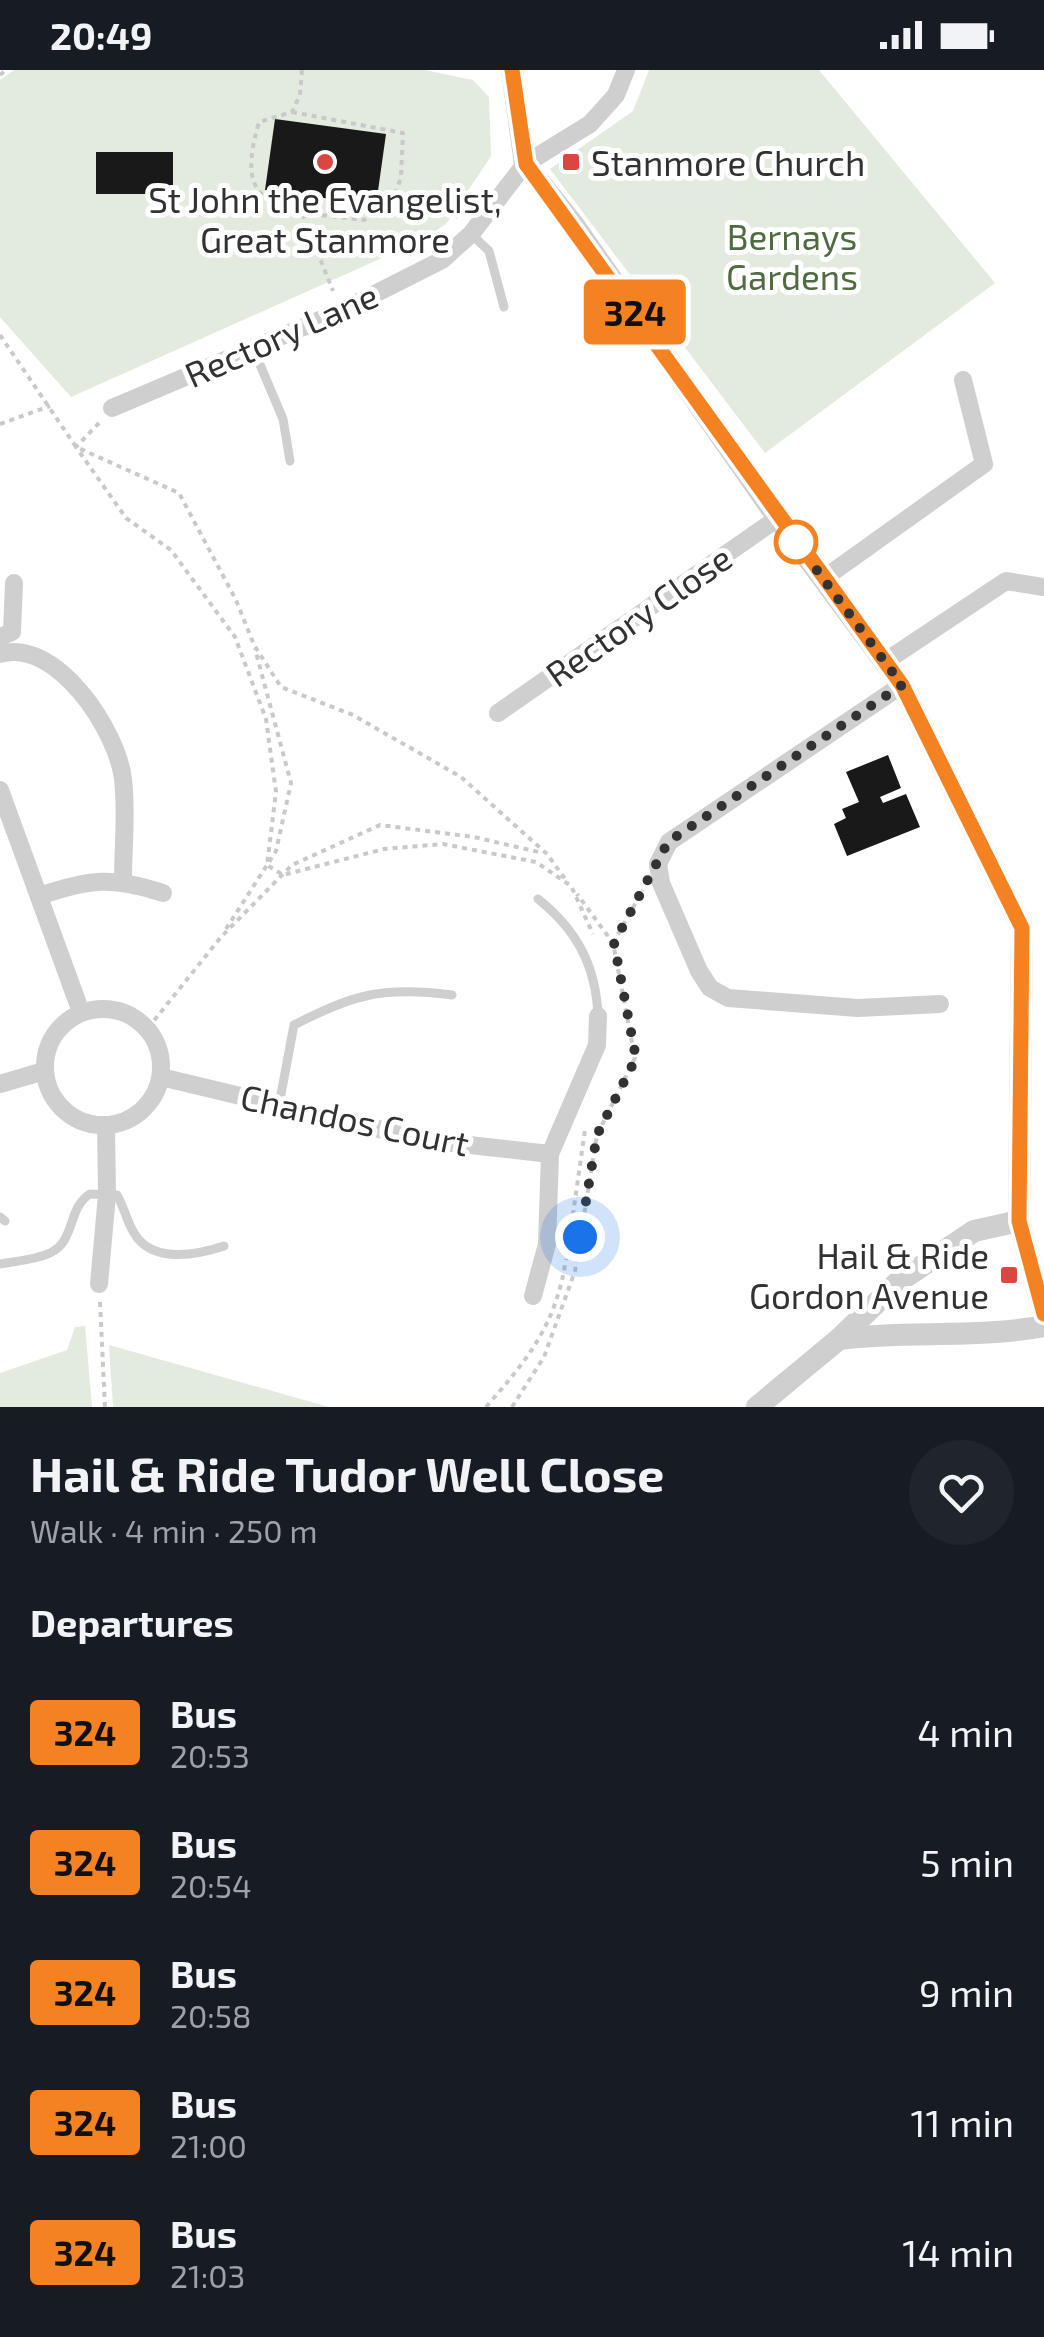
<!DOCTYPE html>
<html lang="en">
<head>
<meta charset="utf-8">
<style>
  :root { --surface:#171b24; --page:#20242c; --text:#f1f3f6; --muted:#9ea1a6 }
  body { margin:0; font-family:"Exo 2",sans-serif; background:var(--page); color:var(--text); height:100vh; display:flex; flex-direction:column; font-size:38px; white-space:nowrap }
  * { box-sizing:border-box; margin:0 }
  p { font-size:32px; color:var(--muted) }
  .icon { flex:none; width:55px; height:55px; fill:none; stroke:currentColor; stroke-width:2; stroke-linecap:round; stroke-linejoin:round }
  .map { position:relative; height:1337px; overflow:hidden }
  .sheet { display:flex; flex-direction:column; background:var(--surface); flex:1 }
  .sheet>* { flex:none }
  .badge { padding:0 20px; border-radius:8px; font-size:35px; line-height:65px }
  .you { position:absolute; width:50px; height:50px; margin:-25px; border:8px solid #fff; border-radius:50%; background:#1a73e8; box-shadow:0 0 0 15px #1a73e833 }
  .map>.badge { position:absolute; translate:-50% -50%; box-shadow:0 0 0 5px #fff }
  h2 { padding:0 30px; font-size:38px; line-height:90px }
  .round { display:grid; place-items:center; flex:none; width:105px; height:105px; border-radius:52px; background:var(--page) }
  .headline { display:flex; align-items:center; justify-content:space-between; height:170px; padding:0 30px }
  h1 { font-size:48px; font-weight:700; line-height:75px }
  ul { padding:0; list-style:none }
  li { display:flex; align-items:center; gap:30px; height:130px; padding:0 30px }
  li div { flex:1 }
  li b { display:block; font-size:38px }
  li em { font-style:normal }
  li .badge { min-width:110px; font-weight:700; text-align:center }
  .status { display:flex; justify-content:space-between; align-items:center; height:70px; padding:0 50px; background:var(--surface); direction:ltr }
  .status svg { height:28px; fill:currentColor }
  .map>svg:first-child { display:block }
  .green { fill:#e3eade }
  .building { fill:#191919 }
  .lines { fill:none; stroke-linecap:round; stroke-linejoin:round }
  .path { stroke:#c9c9c9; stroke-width:4; stroke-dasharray:5 5; stroke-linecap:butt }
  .service { stroke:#cfcfcf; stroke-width:9 }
  .minor { stroke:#cfcfcf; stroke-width:18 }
  .tertiary { stroke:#cfcfcf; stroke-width:22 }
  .line-casing { stroke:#fff; stroke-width:22 }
  .line { stroke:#f58220; stroke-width:15 }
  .walk { stroke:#323232; stroke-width:10; stroke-dasharray:0 18 }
  .poi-dot { fill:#da4742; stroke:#fff; stroke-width:4 }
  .stop-dot { fill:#fff; stroke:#f58220; stroke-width:5 }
  .labels { text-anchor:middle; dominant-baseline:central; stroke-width:10; stroke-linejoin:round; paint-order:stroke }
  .poi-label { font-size:35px; fill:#323232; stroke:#fff; text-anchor:start }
  .park-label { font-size:35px; fill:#506b41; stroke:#fff }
  .street-label { font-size:35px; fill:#323232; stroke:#fff }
</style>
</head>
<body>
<div class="status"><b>20:49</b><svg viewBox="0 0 49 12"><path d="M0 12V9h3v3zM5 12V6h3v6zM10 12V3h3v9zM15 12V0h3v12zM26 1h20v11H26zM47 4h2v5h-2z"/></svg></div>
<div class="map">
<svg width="1044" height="1337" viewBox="0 0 1044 1337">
  <rect width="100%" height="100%" fill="#fff"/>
  <!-- green -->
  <g class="green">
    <polygon points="14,0 425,0 473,10 489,27 491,86 446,154 420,171 71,327 0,247 0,10"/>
    <polygon points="649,0 819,0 995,213 765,383 550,99 633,41"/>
    <polygon points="85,1256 92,1337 0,1337 0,1303 67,1280 75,1257"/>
    <polygon points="109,1275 329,1337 113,1337"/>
  </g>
  <!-- building -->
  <g class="building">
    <polygon points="275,49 386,64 376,135 265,120"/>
    <rect x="96" y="82" width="77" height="42"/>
    <polygon points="888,685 901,718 880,727 883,733 906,724 920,757 847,786 834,754 846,748 842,739 859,732 846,702"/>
  </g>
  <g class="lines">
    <!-- path -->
    <g class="path">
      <path d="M302,0L300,25L292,42L259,52C245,102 245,131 302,143L333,221"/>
      <polyline points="0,5 6,0"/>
      <polyline points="292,42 403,63 401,107 392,134"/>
      <polyline points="302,143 364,150 392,134 435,133 458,147"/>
      <polyline points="0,265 76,377 179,423 236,530 254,575 281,617 353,645 461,707 547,784 568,813"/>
      <polyline points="99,353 76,377 126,448 171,480 235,567 266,649 276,722 267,795 283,805 384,779 443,774 536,792 571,816 593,864"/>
      <polyline points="0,354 50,336"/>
      <polyline points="226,859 276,781 291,713 255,579"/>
      <polyline points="613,873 643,820"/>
      <polyline points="148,958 221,867 292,795 380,755 474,767 543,783"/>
      <polyline points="570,1165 585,1060"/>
      <polyline points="100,1232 105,1337"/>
      <path d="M486,1337C528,1289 556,1255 566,1189"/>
      <polyline points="512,1337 544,1287 575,1201 597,1065 635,988 613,873 577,824"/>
    </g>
    <!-- service -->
    <g class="service">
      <polyline points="471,164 489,181 504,237"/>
      <polyline points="253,278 283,349 290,391"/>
      <path d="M538,829C577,860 596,896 598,946"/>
      <path d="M279,1035L294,955C355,924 383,916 452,925"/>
      <polyline points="0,1147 5,1151"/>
      <path d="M0,1194C16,1191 35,1190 50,1183C76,1171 67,1138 90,1124L117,1125C124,1137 127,1152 134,1163C152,1194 197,1185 224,1176"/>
    </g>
    <!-- minor -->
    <g class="minor">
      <polyline points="112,338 341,241 442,190 471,164 525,94 590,54 616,25 626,0"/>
      <polyline points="823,509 984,394 963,310"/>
      <polyline points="0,567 12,562 14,513"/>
      <path d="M0,584C56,567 117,660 123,709C127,742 123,777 123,810"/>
      <polyline points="886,591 1006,511 1044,517"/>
      <polyline points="902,615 669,772 658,794 661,813 699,901 710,918 728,928 858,938 940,934"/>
      <polyline points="498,643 778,448"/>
      <polyline points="0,720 81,942"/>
      <path d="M39,826C90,809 111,806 163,823"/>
      <circle cx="103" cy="997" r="58"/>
      <polyline points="161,1007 425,1070 550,1084 597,975 598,946"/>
      <polyline points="0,1014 44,1001"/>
      <polyline points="99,1214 107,1125 106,1055"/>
      <polyline points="533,1226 547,1174 550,1084"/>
    </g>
    <!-- tertiary -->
    <g class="tertiary">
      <polyline points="512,0 525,94 573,154 778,448 902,615 1022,858 1019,1151 1044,1244"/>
      <path d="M839,1269C907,1260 976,1269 1044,1256"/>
      <polyline points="757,1337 839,1269 898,1212 974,1161 1019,1151"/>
    </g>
  </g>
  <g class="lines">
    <!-- line casing -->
    <g class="line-casing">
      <polyline id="line" points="512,0 526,94 902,615 1022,858 1019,1151 1044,1244"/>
    </g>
    <!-- line -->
    <use href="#line" class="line"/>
    <!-- walk -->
    <polyline class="walk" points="580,1167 597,1065 636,988 614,873 668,772 902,615 796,472"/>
  </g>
  <!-- markers -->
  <g class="poi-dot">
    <circle cx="325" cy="92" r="10"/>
    <rect x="561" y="82" width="20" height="20" rx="5"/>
    <rect x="999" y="1195" width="20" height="20" rx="5"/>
  </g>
  <circle class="stop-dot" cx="796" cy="472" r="20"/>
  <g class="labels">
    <!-- poi labels -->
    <g class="poi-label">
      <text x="591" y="92">Stanmore Church</text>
      <text x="325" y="129" text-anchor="middle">St John the Evangelist,<tspan x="325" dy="40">Great Stanmore</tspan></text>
      <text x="989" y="1185" text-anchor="end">Hail &amp; Ride<tspan x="989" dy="40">Gordon Avenue</tspan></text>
    </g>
    <!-- park labels -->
    <g class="park-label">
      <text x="792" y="166">Bernays<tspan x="792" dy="40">Gardens</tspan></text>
    </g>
    <!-- street labels -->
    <g class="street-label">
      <text transform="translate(281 264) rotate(-24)">Rectory Lane</text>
      <text transform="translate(638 545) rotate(-35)">Rectory Close</text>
      <text transform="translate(355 1049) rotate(12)">Chandos Court</text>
    </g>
  </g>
</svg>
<div class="you" style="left:580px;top:1167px"></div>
<b class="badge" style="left:635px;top:242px;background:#f58220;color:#111">324</b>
</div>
<section class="sheet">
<div class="headline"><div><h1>Hail &amp; Ride Tudor Well Close</h1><p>Walk · 4 min · 250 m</p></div><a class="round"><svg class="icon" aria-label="heart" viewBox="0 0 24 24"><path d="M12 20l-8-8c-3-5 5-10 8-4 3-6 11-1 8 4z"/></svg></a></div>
<h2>Departures</h2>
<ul>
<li><span class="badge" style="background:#f58220;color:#111">324</span><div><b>Bus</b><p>20:53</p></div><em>4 min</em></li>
<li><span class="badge" style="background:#f58220;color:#111">324</span><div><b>Bus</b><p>20:54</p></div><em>5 min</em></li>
<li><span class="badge" style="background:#f58220;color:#111">324</span><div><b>Bus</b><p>20:58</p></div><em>9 min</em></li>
<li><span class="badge" style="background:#f58220;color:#111">324</span><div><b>Bus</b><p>21:00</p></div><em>11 min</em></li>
<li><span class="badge" style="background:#f58220;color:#111">324</span><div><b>Bus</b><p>21:03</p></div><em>14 min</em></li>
</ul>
</section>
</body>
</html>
